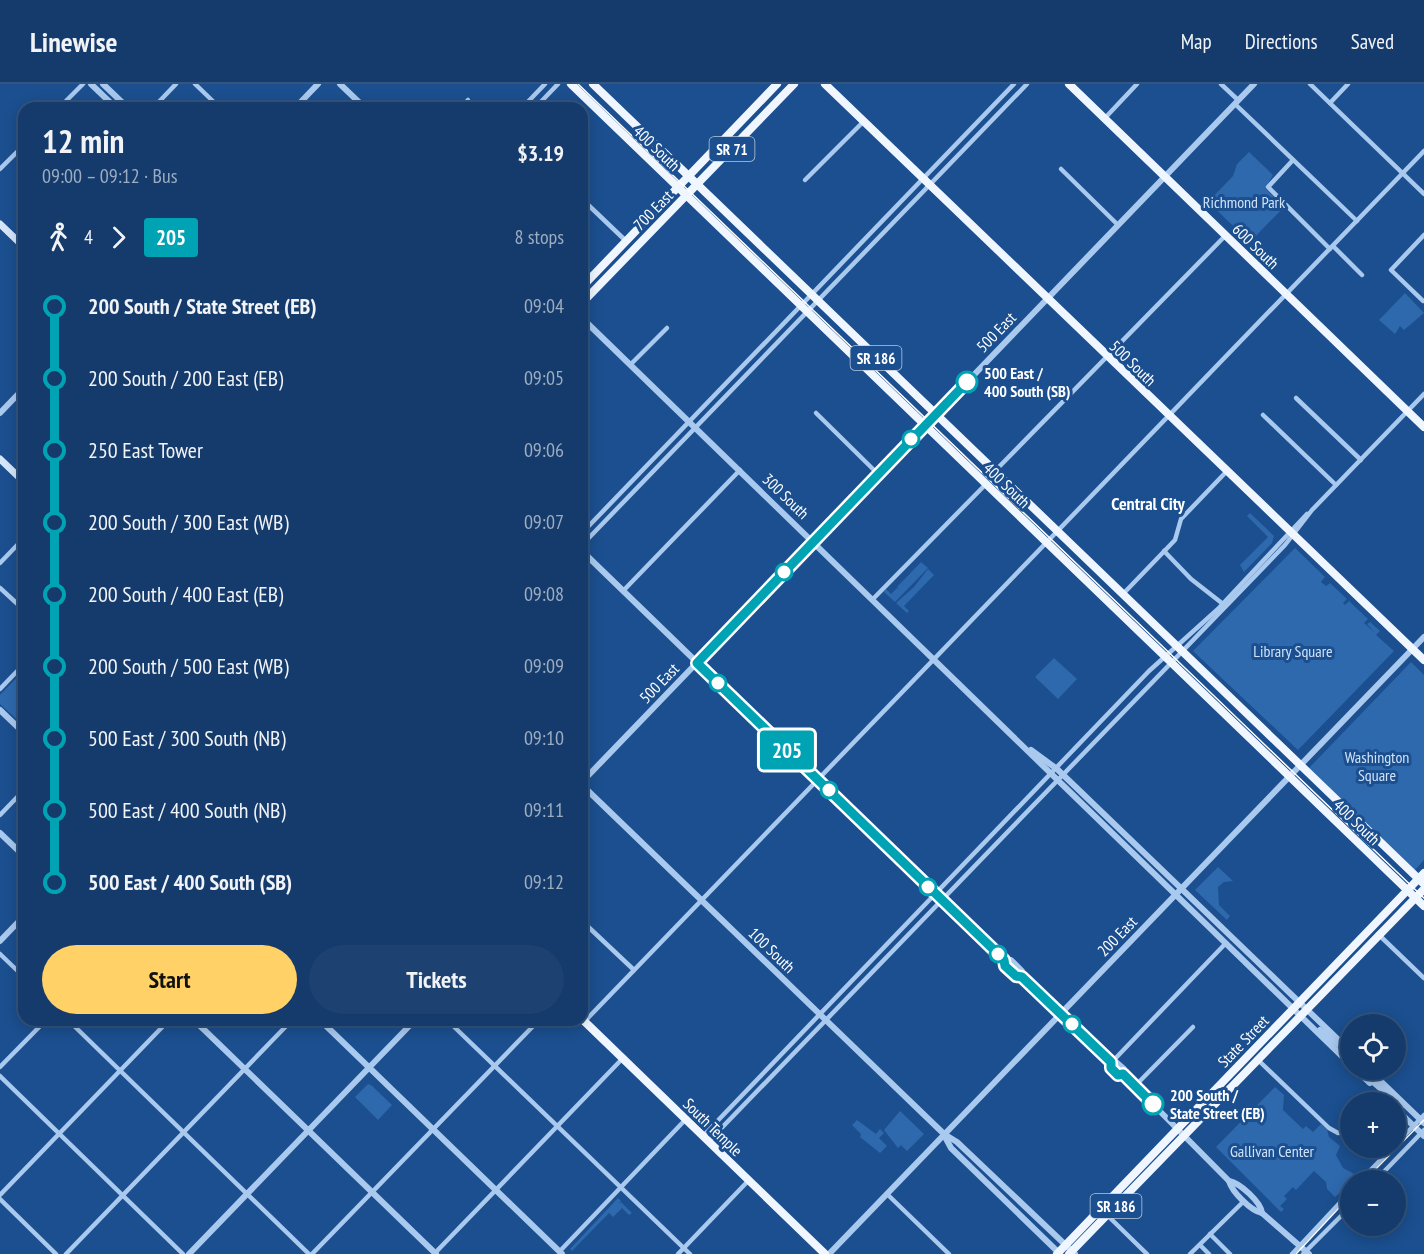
<!DOCTYPE html>
<html lang="en">
<head>
<meta charset="utf-8">
<style>
  :root { --surface:#143b6b; --page:#1d4271; --text:#f1f3f6; --muted:#9dadc1; --line:#33557e; --accent:#ffd166 }
  body { margin:0; font-family:"PT Sans Narrow",sans-serif; background:var(--page); color:var(--text); height:100vh; display:flex; flex-direction:column; font-size:22px; white-space:nowrap }
  * { box-sizing:border-box; margin:0 }
  p { font-size:20px; color:var(--muted) }
  .icon { flex:none; width:33px; height:33px; fill:none; stroke:currentColor; stroke-width:2; stroke-linecap:round; stroke-linejoin:round }
  .map { position:relative; flex:1; overflow:hidden }
  .side { position:absolute; left:18px; top:18px; width:570px; height:924px; display:flex; flex-direction:column; background:var(--surface); border-radius:18px; box-shadow:0 3px 15px #0003,0 0 0 2px var(--line) }
  .side>* { flex:none }
  .badge { padding:0 12px; border-radius:4px; font-size:21px; line-height:39px }
  .buttons { position:absolute; left:1340px; top:930px; display:grid; gap:12px }
  .buttons a { display:grid; place-items:center; width:66px; height:66px; border-radius:50%; background:var(--surface); box-shadow:0 3px 15px #0003,0 0 0 2px var(--line); font-size:30px }
  .map>.badge { position:absolute; translate:-50% -50%; box-shadow:0 0 0 3px #fff }
  .legs { display:flex; align-items:center; gap:9px; height:66px; padding:0 24px; font-size:20px }
  .legs p { margin-inline-start:auto }
  .headline { display:flex; align-items:center; justify-content:space-between; height:102px; padding:0 24px }
  h1 { font-size:33px; font-weight:600; line-height:45px }
  .cta { display:flex; gap:12px; margin-top:auto; padding:12px 24px }
  .cta a { flex:1; height:69px; border-radius:36px; background:var(--accent); color:#111; font-size:24px; font-weight:600; line-height:69px; text-align:center }
  .cta a+a { background:var(--page); color:var(--text) }
  ul { padding:0 24px; list-style:none }
  li { display:flex; align-items:center; gap:21px; height:72px; font-size:22px }
  li i { display:grid; place-items:center; width:9px; height:100%; margin:0 8px; background:currentColor }
  li i::after { content:''; width:15px; height:15px; margin:-8px; border:4px solid; border-radius:50%; background:var(--surface) }
  li p { margin-inline-start:auto }
  li:first-child i { background:linear-gradient(#0000 50%,currentColor 0) }
  li:last-child i { background:linear-gradient(currentColor 50%,#0000 0) }
  header { display:flex; align-items:center; gap:36px; box-sizing:border-box; height:84px; padding:0 30px; background:var(--surface); border-bottom:2px solid var(--line) }
  header strong { font-size:28px }
  nav { display:flex; gap:33px; margin-inline-start:auto; font-size:21px }
  .map>svg:first-child { display:block }
  .green { fill:#2e69ad }
  .lines { fill:none; stroke-linecap:round; stroke-linejoin:round }
  .minor { stroke:#a9c9ee; stroke-width:4.5 }
  .tertiary { stroke:#a9c9ee; stroke-width:6 }
  .secondary { stroke:#d6e6fa; stroke-width:7 }
  .primary { stroke:#f0f6ff; stroke-width:8 }
  .tram { stroke:#fff; stroke-width:1.5 }
  .line-1-casing { stroke:#fff; stroke-width:14 }
  .line-1 { stroke:#00a3b4; stroke-width:9 }
  .stop-1-dot { fill:#fff; stroke:#00a3b4; stroke-width:3 }
  .labels { text-anchor:middle; dominant-baseline:central; stroke-width:6; stroke-linejoin:round; paint-order:stroke }
  .shield { fill:#1b4f8f; stroke:#bbcadd; stroke-width:1.5 }
  .shield-label { font-size:15px; font-weight:bold; fill:#fff }
  .street-label { font-size:16px; fill:#fff; stroke:#1b4f8f }
  .park-label { font-size:16px; fill:#cfe3fa; stroke:#1b4f8f }
  .stop-label { font-size:16px; font-weight:bold; fill:#fff; stroke:#1b4f8f; text-anchor:start }
  .neighbourhood-label { font-size:18px; font-weight:bold; fill:#fff; stroke:#1b4f8f }
</style>
</head>
<body>
<header>
<strong>Linewise</strong>
<nav><a>Map</a><a>Directions</a><a>Saved</a></nav>
</header>
<div class="map">
<svg width="1424" height="1170" viewBox="0 0 1424 1170">
  <rect width="100%" height="100%" fill="#1b4f8f"/>
  <!-- green -->
  <g class="green">
    <polygon points="1249,68 1273,91 1265,104 1284,123 1250,158 1208,118 1233,92 1237,80"/>
    <polygon points="1405,209 1424,229 1404,246 1400,242 1395,250 1379,236"/>
    <polygon points="1250,429 1274,452 1272,459 1244,488 1240,481 1268,453 1247,432"/>
    <polygon points="1295,464 1325,493 1321,498 1326,502 1330,499 1347,515 1343,519 1345,521 1349,517 1368,535 1364,539 1375,549 1367,540 1370,538 1380,547 1376,551 1394,567 1298,666 1193,567"/>
    <polygon points="921,478 928,484 895,518 884,508 886,505 891,510 897,504 900,506 897,503"/>
    <polygon points="928,485 934,491 904,522 909,527 907,529 896,519 914,503"/>
    <polygon points="1054,574 1077,595 1058,615 1035,593"/>
    <polygon points="1411,578 1424,591 1424,776 1415,786 1309,684"/>
    <polygon points="24,586 24,642 0,620 0,611"/>
    <polygon points="1218,783 1233,797 1224,798 1218,803 1219,821 1230,832 1227,836 1195,806"/>
    <polygon points="368,1000 371,1001 392,1021 378,1036 355,1013"/>
    <polygon points="1275,1003 1284,1011 1283,1026 1303,1045 1306,1042 1313,1048 1321,1040 1327,1045 1329,1053 1340,1062 1336,1071 1343,1084 1358,1092 1350,1096 1350,1100 1335,1113 1327,1105 1326,1098 1314,1087 1296,1106 1293,1103 1284,1112 1287,1115 1280,1122 1284,1125 1281,1128 1216,1063"/>
    <polygon points="900,1027 924,1050 907,1067 901,1061 898,1064 884,1046"/>
    <polygon points="857,1036 876,1050 880,1045 884,1049 879,1054 887,1062 880,1069 860,1053 861,1050 852,1041"/>
    <polygon points="618,1114 621,1117 618,1120 621,1118 632,1129 629,1131 622,1124 613,1133 609,1129 572,1167 570,1165"/>
  </g>
  <g class="lines">
    <!-- minor -->
    <g class="minor">
      <polyline points="195,0 220,24"/>
      <polyline points="1221,0 1238,16"/>
      <polyline points="1310,0 1424,110"/>
      <polyline points="1330,19 1348,0"/>
      <polyline points="1235,20 1357,137"/>
      <polyline points="59,24 83,0"/>
      <polyline points="153,24 176,0"/>
      <polyline points="460,24 468,16"/>
      <polyline points="522,24 545,0"/>
      <polyline points="535,24 558,0"/>
      <polyline points="1105,34 1137,0"/>
      <polyline points="1293,76 1268,103 1330,165"/>
      <polyline points="0,85 24,61"/>
      <polyline points="1061,85 1118,141"/>
      <polyline points="805,96 864,37"/>
      <polyline points="582,115 626,157"/>
      <polyline points="1333,162 1362,191"/>
      <polyline points="1423,217 1391,186 1424,151"/>
      <polyline points="630,281 667,244"/>
      <polyline points="1296,314 1361,376"/>
      <polyline points="582,326 585,329"/>
      <polyline points="816,329 878,390"/>
      <polyline points="1263,331 1336,401"/>
      <polyline points="994,388 1225,152"/>
      <polyline points="582,449 1014,0"/>
      <polyline points="582,461 1027,0"/>
      <polyline points="1164,467 1191,495 1223,520"/>
      <polyline points="0,479 24,454"/>
      <polyline points="0,504 24,526"/>
      <polyline points="623,507 740,386"/>
      <polyline points="1122,511 1175,456 1181,435 1226,388"/>
      <polyline points="873,515 986,400"/>
      <polyline points="0,605 24,580"/>
      <polyline points="0,731 24,706"/>
      <polyline points="582,837 634,886"/>
      <polyline points="1378,850 1424,894"/>
      <polyline points="0,870 24,893"/>
      <polyline points="68,936 309,1170"/>
      <polyline points="447,936 690,1170"/>
      <polyline points="585,937 1424,67"/>
      <polyline points="1257,975 1329,1044 1338,1049 1350,1047"/>
      <polyline points="1111,979 1225,860"/>
      <polyline points="0,983 46,936"/>
      <polyline points="0,992 183,1170"/>
      <polyline points="1135,1002 1193,943"/>
      <polyline points="1378,1018 1384,1013"/>
      <polyline points="703,1052 1149,587 1218,525 1307,430"/>
      <polyline points="709,1057 1285,461 1312,426 1424,310"/>
      <polyline points="1395,1061 1424,1031"/>
      <polyline points="1361,1096 1392,1064"/>
      <polyline points="1376,1096 1424,1046"/>
      <polyline points="887,1110 949,1170"/>
      <polyline points="0,1111 169,936"/>
      <polyline points="0,1115 56,1170"/>
      <polyline points="1107,1131 1147,1170"/>
      <polyline points="1210,1150 1230,1170"/>
      <polyline points="1200,1161 1209,1170"/>
      <polyline points="560,1167 686,1035"/>
      <polyline points="66,1170 292,936"/>
      <polyline points="312,1170 539,936"/>
      <polyline points="434,1170 623,974"/>
      <polyline points="678,1170 749,1096"/>
      <polyline points="1190,1170 1244,1117"/>
      <polyline points="1292,1170 1350,1108"/>
      <polyline points="1303,1170 1350,1123"/>
    </g>
    <!-- tertiary -->
    <g class="tertiary">
      <polyline points="91,0 116,24"/>
      <polyline points="103,0 128,24"/>
      <polyline points="340,0 365,24"/>
      <polyline points="295,24 318,0"/>
      <polyline points="582,234 1350,980"/>
      <polyline points="0,329 24,304"/>
      <path d="M582,467L995,867L1004,876L1005,882L1016,892L1022,893L1111,979V984L1118,991L1123,990L1229,1097C1240,1099 1261,1118 1262,1129"/>
      <polyline points="0,626 24,649"/>
      <polyline points="1031,666 1057,685 1350,967"/>
      <polyline points="582,698 1254,0"/>
      <polyline points="582,701 944,1050 957,1058 1075,1170"/>
      <polyline points="0,749 24,772"/>
      <polyline points="0,857 24,832"/>
      <polyline points="1004,876 1011,876 1022,887 1022,893"/>
      <polyline points="194,936 436,1170"/>
      <polyline points="320,936 562,1170"/>
      <polyline points="1320,946 1340,962"/>
      <polyline points="1111,979 1116,978 1124,985 1123,990"/>
      <polyline points="1356,986 1370,999"/>
      <polyline points="1369,986 1424,1039"/>
      <polyline points="1369,998 1373,998 1401,1022"/>
      <polyline points="1395,1024 1424,1052"/>
      <polyline points="944,1051 951,1064 1060,1170"/>
      <path d="M1229,1097C1232,1108 1251,1127 1262,1129L1309,1170"/>
      <polyline points="189,1170 415,936"/>
      <polyline points="829,1170 1424,553"/>
    </g>
    <!-- secondary -->
    <g class="secondary">
      <polyline points="0,140 24,163"/>
      <polyline points="0,375 24,398"/>
    </g>
    <!-- primary -->
    <g class="primary">
      <polyline points="571,0 1424,822"/>
      <polyline points="593,0 1424,800"/>
      <polyline points="825,0 1424,576"/>
      <polyline points="1069,0 1424,343"/>
      <polyline points="582,203 777,0"/>
      <polyline points="582,219 794,0"/>
      <polyline points="582,935 825,1170"/>
      <polyline points="1057,1170 1424,789"/>
      <polyline points="1069,1170 1424,805"/>
    </g>
    <!-- tram -->
    <g class="tram">
      <polyline points="578,0 1424,814"/>
      <polyline points="1365,1096 1424,1036"/>
      <polyline points="1296,1170 1350,1112"/>
    </g>
  </g>
  <g class="lines">
    <!-- line-1 casing -->
    <g class="line-1-casing">
      <polyline id="line-1" points="967,298 697,579 995,867 1004,876 1005,882 1016,892 1022,893 1111,978 1111,984 1118,991 1123,990 1153,1020"/>
    </g>
    <!-- line-1 -->
    <use href="#line-1" class="line-1"/>
  </g>
  <!-- markers -->
  <g class="stop-1-dot">
    <circle cx="967" cy="298" r="10"/>
    <circle cx="911" cy="355" r="8"/>
    <circle cx="784" cy="488" r="8"/>
    <circle cx="718" cy="599" r="8"/>
    <circle cx="829" cy="706" r="8"/>
    <circle cx="928" cy="803" r="8"/>
    <circle cx="998" cy="870" r="8"/>
    <circle cx="1072" cy="940" r="8"/>
    <circle cx="1153" cy="1020" r="10"/>
  </g>
  <g class="labels">
    <!-- shield labels -->
    <g class="shield">
      <rect x="709.5" y="53" width="45" height="24" rx="4.5"/>
      <rect x="850.5" y="262" width="51" height="24" rx="4.5"/>
      <rect x="1090.5" y="1110" width="51" height="24" rx="4.5"/>
    </g>
    <g class="shield-label">
      <text x="732" y="65">SR 71</text>
      <text x="876" y="274">SR 186</text>
      <text x="1116" y="1122">SR 186</text>
    </g>
    <!-- street labels -->
    <g class="street-label">
      <text transform="translate(657 64) rotate(44)">400 South</text>
      <text transform="translate(653 126) rotate(-46)">700 East</text>
      <text transform="translate(1256 162) rotate(44)">600 South</text>
      <text transform="translate(996 248) rotate(-46)">500 East</text>
      <text transform="translate(1133 279) rotate(44)">500 South</text>
      <text transform="translate(1007 401) rotate(44)">400 South</text>
      <text transform="translate(786 412) rotate(44)">300 South</text>
      <text transform="translate(659 599) rotate(-46)">500 East</text>
      <text transform="translate(1357 738) rotate(44)">400 South</text>
      <text transform="translate(1117 852) rotate(-46)">200 East</text>
      <text transform="translate(772 866) rotate(44)">100 South</text>
      <text transform="translate(1243 957) rotate(-46)">State Street</text>
      <text transform="translate(713 1043) rotate(44)">South Temple</text>
    </g>
    <!-- park labels -->
    <g class="park-label">
      <text x="1244" y="118">Richmond Park</text>
      <text x="1293" y="567">Library Square</text>
      <text x="1377" y="673">Washington<tspan x="1377" dy="18">Square</tspan></text>
      <text x="1272" y="1067">Gallivan Center</text>
    </g>
    <!-- stop labels -->
    <g class="stop-label">
      <text x="984" y="289">500 East /<tspan x="984" dy="18">400 South (SB)</tspan></text>
      <text x="1170" y="1011">200 South /<tspan x="1170" dy="18">State Street (EB)</tspan></text>
    </g>
    <!-- neighbourhood labels -->
    <g class="neighbourhood-label">
      <text x="1148" y="419">Central City</text>
    </g>
  </g>
</svg>
<div class="buttons">
<a><svg class="icon" aria-label="locate" viewBox="0 0 24 24"><circle cx="12" cy="12" r="6"/><path d="M12 2v4M12 18v4M2 12h4M18 12h4"/></svg></a>
<a>+</a>
<a>−</a>
</div>
<b class="badge" style="left:787px;top:666px;background:#00a3b4;color:#fff">205</b>
<section class="side">
<div class="headline"><div><h1>12 min</h1><p>09:00 – 09:12 · Bus</p></div><b>$3.19</b></div>
<div class="legs"><svg class="icon" aria-label="walk" viewBox="0 0 24 24"><circle cx="13" cy="4" r="2"/><path d="M13 8l-2 6 4 7M11 14l-3 7M7 12l3-4h3l4 4"/></svg>4<svg class="icon" aria-label="forward" viewBox="0 0 24 24"><path d="M9 5l7 7-7 7"/></svg><b class="badge" style="background:#00a3b4;color:#fff">205</b><p>8 stops</p></div>
<ul>
<li><i style="color:#00a3b4"></i><b>200 South / State Street (EB)</b><p>09:04</p></li>
<li><i style="color:#00a3b4"></i><span>200 South / 200 East (EB)</span><p>09:05</p></li>
<li><i style="color:#00a3b4"></i><span>250 East Tower</span><p>09:06</p></li>
<li><i style="color:#00a3b4"></i><span>200 South / 300 East (WB)</span><p>09:07</p></li>
<li><i style="color:#00a3b4"></i><span>200 South / 400 East (EB)</span><p>09:08</p></li>
<li><i style="color:#00a3b4"></i><span>200 South / 500 East (WB)</span><p>09:09</p></li>
<li><i style="color:#00a3b4"></i><span>500 East / 300 South (NB)</span><p>09:10</p></li>
<li><i style="color:#00a3b4"></i><span>500 East / 400 South (NB)</span><p>09:11</p></li>
<li><i style="color:#00a3b4"></i><b>500 East / 400 South (SB)</b><p>09:12</p></li>
</ul>
<div class="cta"><a>Start</a><a>Tickets</a></div>
</section>
</div>
</body>
</html>
